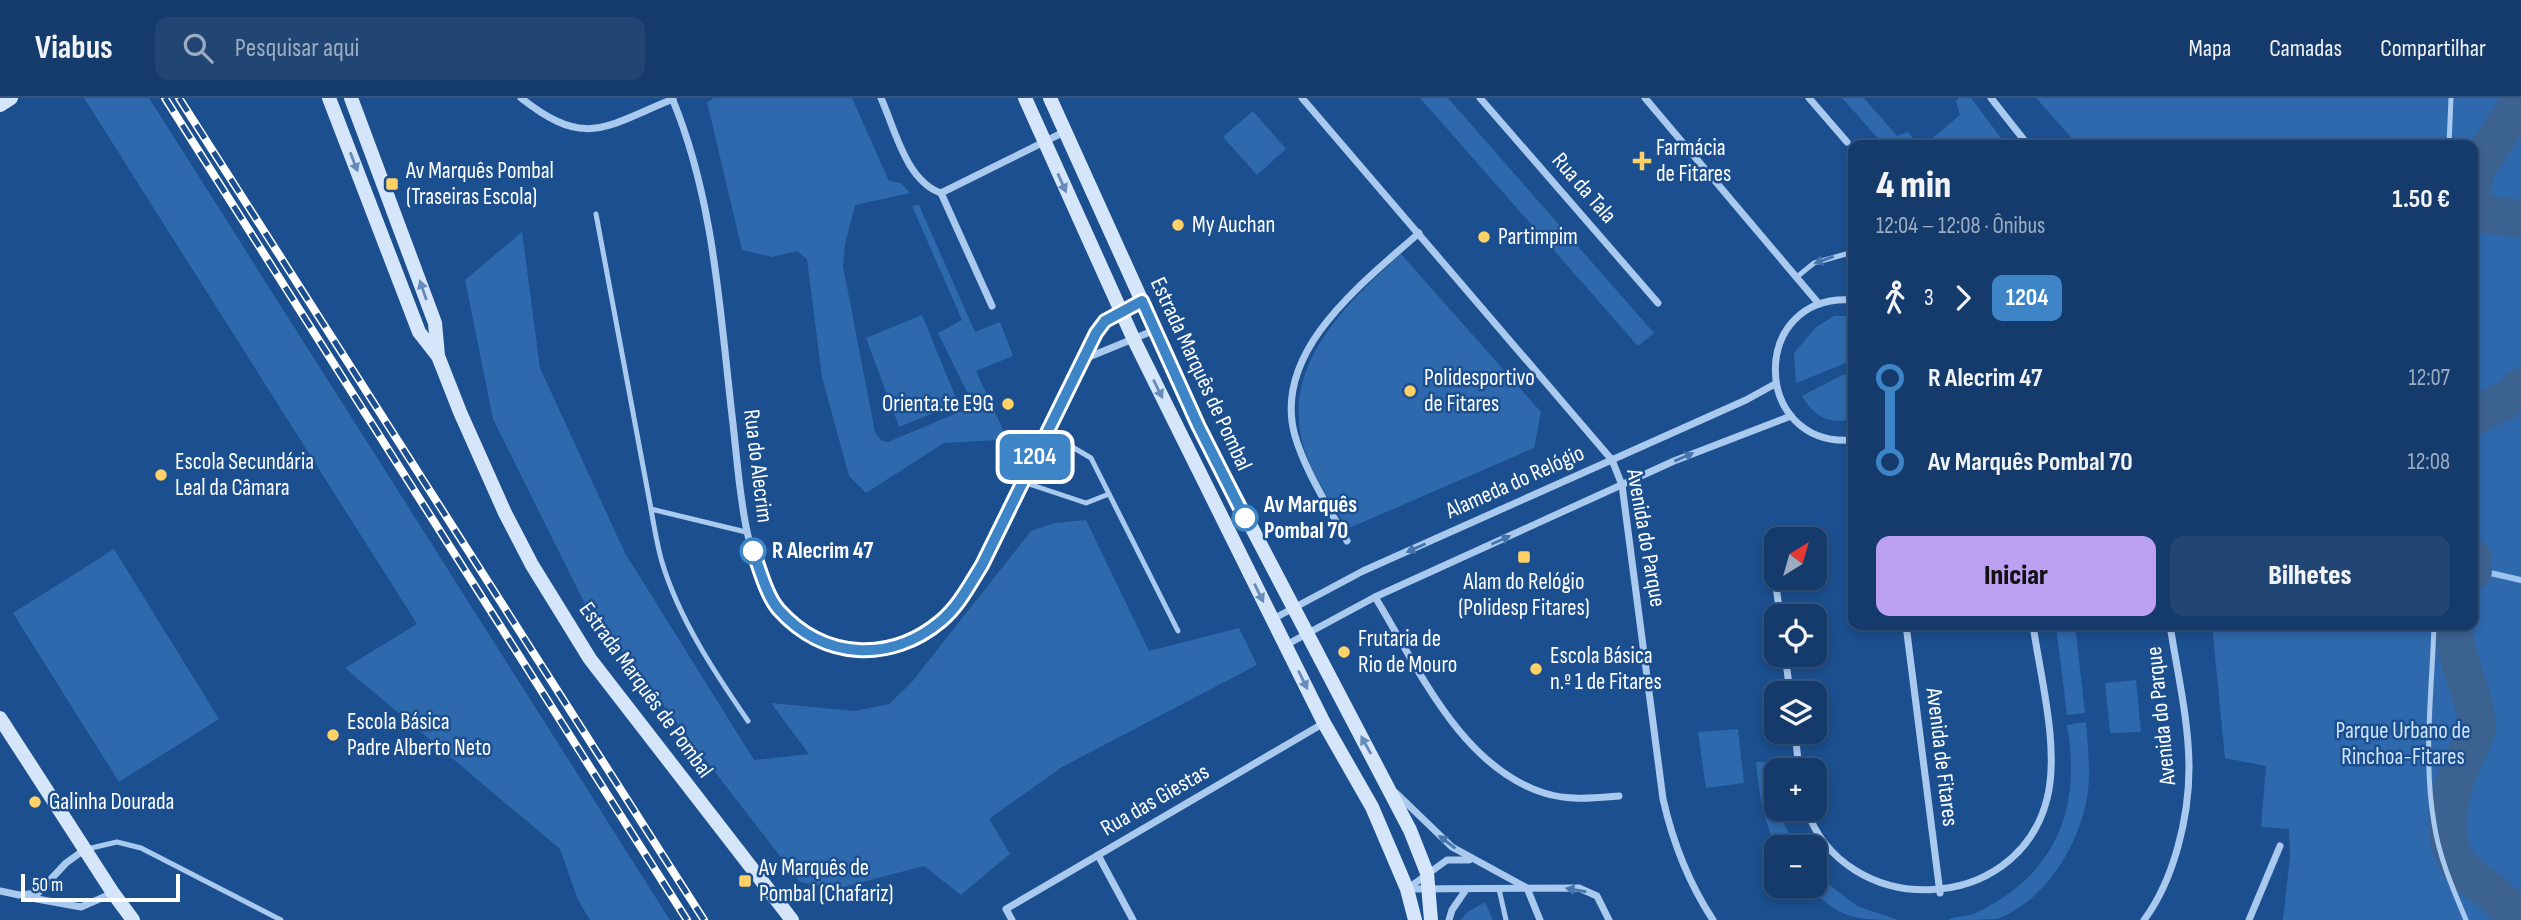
<!DOCTYPE html>
<html lang="pt">
<head>
<meta charset="utf-8">
<style>
  :root { --surface:#143b6b; --page:#214673; --text:#f1f3f6; --muted:#9dadc1; --line:#33557e; --accent:#bca0f2 }
  body { margin:0; font-family:"Sofia Sans Condensed",sans-serif; background:var(--page); color:var(--text); height:100vh; display:flex; flex-direction:column; font-size:26px; white-space:nowrap }
  * { box-sizing:border-box; margin:0 }
  p { font-size:23px; color:var(--muted) }
  .icon { flex:none; width:38px; height:38px; fill:none; stroke:currentColor; stroke-width:2; stroke-linecap:round; stroke-linejoin:round }
  .map { position:relative; flex:1; overflow:hidden }
  .sheet { position:absolute; left:1848px; top:42px; width:630px; height:490px; display:flex; flex-direction:column; background:var(--surface); border-radius:14px; box-shadow:0 4px 10px #0003,0 0 0 2px var(--line) }
  .sheet>* { flex:none }
  .badge { padding:0 14px; border-radius:10px; font-size:24px; line-height:46px }
  .needle { width:46px; rotate:37deg }
  .tools { position:absolute; left:1764px; top:429px; display:grid; gap:14px }
  .tools a { display:grid; place-items:center; width:63px; height:63px; border-radius:14px; background:var(--surface); box-shadow:0 4px 10px #0003,0 0 0 2px var(--line); font-size:35px }
  .scale { position:absolute; left:21px; bottom:18px; width:159px; box-sizing:border-box; padding-left:7px; border:4px solid #fff; border-top:0; font-size:19px; line-height:24px; white-space:nowrap; color:#fff; -webkit-text-stroke:5px #1b4f8f; paint-order:stroke }
  .map>.badge { position:absolute; translate:-50% -50%; box-shadow:0 0 0 4px #fff }
  .legs { display:flex; align-items:center; gap:10px; height:77px; padding:0 28px; font-size:23px }
  .legs p { margin-inline-start:auto }
  .summary { display:flex; align-items:center; justify-content:space-between; height:119px; padding:0 28px }
  h1 { font-size:38px; font-weight:800; line-height:52px }
  .button { display:flex; gap:14px; margin-top:auto; padding:14px 28px }
  .button a { flex:1; height:80px; border-radius:14px; background:var(--accent); color:#111; font-size:28px; font-weight:800; line-height:80px; text-align:center }
  .button a+a { background:var(--page); color:var(--text) }
  ul { padding:0 28px; list-style:none }
  li { display:flex; align-items:center; gap:24px; height:84px; font-size:26px }
  li i { display:grid; place-items:center; width:10px; height:100%; margin:0 9px; background:currentColor }
  li i::after { content:''; width:18px; height:18px; margin:-9px; border:5px solid; border-radius:50%; background:var(--surface) }
  li p { margin-inline-start:auto }
  li:first-child i { background:linear-gradient(#0000 50%,currentColor 0) }
  li:last-child i { background:linear-gradient(currentColor 50%,#0000 0) }
  header { display:flex; align-items:center; gap:42px; box-sizing:border-box; height:98px; padding:0 35px; background:var(--surface); border-bottom:2px solid var(--line) }
  header strong { font-size:33px }
  nav { display:flex; gap:38px; margin-inline-start:auto; font-size:24px }
  .search { width:490px; height:63px; background:var(--page); display:flex; align-items:center; gap:18px; box-sizing:border-box; padding:0 24px; border-radius:14px; color:var(--muted); font-size:26px }
  .map>svg:first-child { display:block }
  .green { fill:#2e69ad }
  .lines { fill:none; stroke-linecap:round; stroke-linejoin:round }
  .stream { stroke:#9cc4f0; stroke-width:6 }
  .river { stroke:#3c6290; stroke-width:38 }
  .lane { stroke:#a9c9ee; stroke-width:5 }
  .street { stroke:#a9c9ee; stroke-width:7 }
  .secondary { stroke:#d6e6fa; stroke-width:14 }
  .rail-casing { stroke:#fff; stroke-width:8 }
  .rail { stroke:#1b4f8f; stroke-width:5; stroke-dasharray:16; stroke-linecap:butt }
  .oneway { fill:#668bba }
  .oneway2 { fill:#4674ac }
  .line-1-casing { stroke:#fff; stroke-width:16 }
  .line-1 { stroke:#3d85c6; stroke-width:10 }
  .poi-dot { fill:#ffd166; stroke:#1b4f8f; stroke-width:2.5 }
  .stop-1-dot { fill:#fff; stroke:#3d85c6; stroke-width:3.5 }
  .labels { text-anchor:middle; dominant-baseline:central; stroke-width:5; stroke-linejoin:round; paint-order:stroke }
  .poi-label { font-size:23px; fill:#fff; stroke:#1b4f8f; text-anchor:start }
  .street-label { font-size:23px; fill:#fff; stroke:#1b4f8f }
  .stop-label { font-size:23px; font-weight:bold; fill:#fff; stroke:#1b4f8f; text-anchor:start }
  .park-label { font-size:23px; fill:#cfe3fa; stroke:#1b4f8f }
</style>
</head>
<body>
<header>
<strong>Viabus</strong>
<div class="search"><svg class="icon" aria-label="search" viewBox="0 0 24 24"><circle cx="10" cy="10" r="6"/><path d="M15 15l6 6"/></svg>Pesquisar aqui</div>
<nav><a>Mapa</a><a>Camadas</a><a>Compartilhar</a></nav>
</header>
<div class="map">
<svg width="2521" height="822" viewBox="0 0 2521 822">
  <rect width="100%" height="100%" fill="#1b4f8f"/>
  <!-- green -->
  <g class="green">
    <polygon points="84,0 149,0 670,822 590,822 578,802 560,751 345,570 417,526"/>
    <polygon points="714,0 852,0 889,83 901,85 910,95 855,107 845,146 843,168 875,334 882,343 888,344 974,308 938,235 962,222 912,108 919,107 975,234 1000,224 1013,258 976,273 1004,334 999,342 944,345 866,395 849,378 822,279 807,161 797,153 772,159 742,152 707,4"/>
    <polygon points="1420,0 1448,0 1654,235 1638,248"/>
    <polygon points="1842,0 1864,0 1897,38 1908,34 1918,47 1884,47"/>
    <polygon points="1959,0 1971,0 2004,44 2000,47 1924,47 1960,17 1956,3"/>
    <polygon points="2036,0 2521,0 2521,822 2283,822 2290,759 2289,731 2261,729 2266,668 2225,660 2212,527 2473,527 2473,47 2078,47"/>
    <polygon points="1253,13 1286,51 1257,77 1223,39"/>
    <polygon points="522,134 540,270 625,455 754,662 809,656 771,605 855,613 889,606 911,585 1031,433 1054,425 1086,422 1149,553 1239,530 1257,567 1062,669 989,721 1010,756 961,797 924,768 836,791 800,784 585,506 493,321 465,182"/>
    <path d="M1401,156L1541,314L1534,350L1347,431C1332,405 1313,379 1304,350C1279,268 1346,206 1401,156Z"/>
    <polygon points="922,217 958,305 899,329 866,240"/>
    <polygon points="1834,218 1853,218 1851,263 1796,285 1794,255 1816,229"/>
    <path d="M1853,276V322C1827,325 1815,320 1802,298L1842,277Z"/>
    <polygon points="114,451 219,621 119,684 13,515"/>
    <polygon points="2056,527 2075,527 2085,615 2067,617"/>
    <polygon points="2136,582 2141,634 2110,635 2105,585"/>
    <path d="M2086,624C2088,648 2091,676 2087,700C2078,749 2045,803 1997,821C1983,822 1963,822 1948,822C1954,818 1965,819 1973,816C1981,813 1989,808 1996,804C2063,763 2080,700 2067,627Z"/>
    <polygon points="1738,631 1744,685 1706,690 1698,634"/>
    <path d="M1756,664H1773L1776,710L1796,749H1778C1762,724 1759,692 1756,664Z"/>
    <path d="M1815,776L1857,808L1898,822C1851,822 1841,820 1807,788H1815Z"/>
    <polygon points="1485,804 1493,822 1461,822 1466,815"/>
  </g>
  <g class="lines">
    <!-- stream -->
    <polyline class="stream" points="2473,471 2521,482"/>
    <!-- river -->
    <g class="river">
      <polyline points="2473,85 2477,70 2521,2"/>
      <polyline points="2473,107 2485,116 2521,121"/>
      <polyline points="2473,319 2506,302 2521,289"/>
      <polyline points="2473,460 2473,473"/>
      <path d="M2454,527C2452,559 2480,605 2476,632C2474,644 2466,655 2461,666C2449,696 2441,730 2455,760C2467,786 2506,794 2513,822"/>
    </g>
    <!-- lane -->
    <g class="lane">
      <polyline points="2449,47 2451,0"/>
      <polyline points="596,116 651,411 746,434"/>
      <polyline points="1798,178 1814,165 1853,154"/>
      <polyline points="1047,334 1091,360 1178,533"/>
      <polyline points="1023,384 1086,405 1109,396"/>
      <path d="M651,411C654,428 657,447 662,464C679,521 715,575 748,623"/>
      <path d="M2434,527C2432,592 2423,661 2434,725C2439,759 2453,791 2466,822"/>
      <polyline points="87,751 117,744 141,750 281,822"/>
      <polyline points="1499,791 1506,822"/>
    </g>
    <!-- street -->
    <g class="street">
      <path d="M521,0C586,51 604,29 673,1"/>
      <path d="M672,0C715,103 720,217 733,326C740,386 742,459 778,510C793,530 845,558 870,554C928,543 953,516 982,467L1096,235L1106,223L1142,203"/>
      <path d="M881,0C895,31 906,83 941,95"/>
      <path d="M1302,0L1612,362L1622,387L1663,701C1673,745 1688,784 1713,822"/>
      <polyline points="1480,0 1658,205"/>
      <polyline points="1645,0 1819,206"/>
      <polyline points="1809,0 1847,44"/>
      <polyline points="1991,0 2028,47"/>
      <path d="M1853,202C1749,194 1750,350 1853,342"/>
      <polyline points="992,208 941,95 1064,34"/>
      <polyline points="1084,261 1155,232"/>
      <path d="M1347,443C1329,409 1306,375 1295,338C1271,253 1364,184 1419,135"/>
      <polyline points="1772,458 1780,518"/>
      <path d="M1375,499C1418,569 1460,668 1544,695C1569,703 1594,700 1619,698"/>
      <polyline points="1273,521 1363,473 1746,302 1775,286"/>
      <polyline points="1906,527 1940,795"/>
      <polyline points="1286,547 1375,499 1674,363 1791,318"/>
      <polyline points="1785,556 1790,595"/>
      <polyline points="1795,634 1799,672"/>
      <polyline points="1396,695 1452,749 1527,790 1540,822"/>
      <path d="M1806,710C1844,822 2017,819 2047,701C2060,651 2040,577 2033,527"/>
      <polyline points="1098,757 1133,822"/>
      <polyline points="1407,791 1579,790 1597,798 1609,822"/>
      <polyline points="1407,791 1447,762 1469,762"/>
      <polyline points="0,793 19,797 38,795 66,765 84,752"/>
      <polyline points="26,799 81,809 113,795"/>
      <polyline points="1012,822 1006,811 1324,625"/>
      <polyline points="1449,822 1452,812 1465,793"/>
      <path d="M2144,822C2174,782 2189,719 2189,670C2189,623 2177,573 2170,527"/>
      <polyline points="2249,822 2280,748"/>
    </g>
    <!-- secondary -->
    <g class="secondary">
      <polyline points="329,0 419,234 437,257"/>
      <polyline points="351,0 435,225 438,258 460,314 505,415 532,467 590,561 792,822"/>
      <polyline points="1025,0 1134,242 1324,625 1372,709 1407,791 1415,822"/>
      <polyline points="1050,0 1198,327 1410,732 1427,775 1431,822"/>
      <polyline points="0,7 11,0"/>
      <polyline points="0,620 113,795 133,822"/>
    </g>
    <!-- rail casing -->
    <g class="rail-casing">
      <g id="rail">
        <polyline points="165,0 687,822"/>
        <polyline points="179,0 704,822"/>
      </g>
    </g>
    <!-- rail -->
    <use href="#rail" class="rail"/>
  </g>
  <!-- one-way arrows -->
  <defs><path id="oneway-solid" d="M-6-.8H1V-3.2L6.5 0L1 3.2V.8H-6Z" transform="scale(1.75)"/></defs>
  <g class="oneway">
    <use href="#oneway-solid" transform="translate(354 64) rotate(69)"/>
    <use href="#oneway-solid" transform="translate(1062 85) rotate(66)"/>
    <use href="#oneway-solid" transform="translate(423 192) rotate(-109)"/>
    <use href="#oneway-solid" transform="translate(1158 291) rotate(64)"/>
    <use href="#oneway-solid" transform="translate(1259 495) rotate(64)"/>
    <use href="#oneway-solid" transform="translate(1303 582) rotate(64)"/>
    <use href="#oneway-solid" transform="translate(1366 647) rotate(-119)"/>
  </g>
  <g class="oneway2">
    <use href="#oneway-solid" transform="translate(1824 162) rotate(160)"/>
    <use href="#oneway-solid" transform="translate(1684 359) rotate(-23)"/>
    <use href="#oneway-solid" transform="translate(1501 442) rotate(-24)"/>
    <use href="#oneway-solid" transform="translate(1416 450) rotate(156)"/>
    <use href="#oneway-solid" transform="translate(1447 744) rotate(-142)"/>
    <use href="#oneway-solid" transform="translate(1576 792) rotate(-170)"/>
  </g>
  <g class="lines">
    <!-- line-1 casing -->
    <g class="line-1-casing">
      <path id="line-1" d="M753,453C760,471 766,497 779,512C824,562 891,565 941,523C959,508 970,486 982,467L1096,235L1105,223L1142,203L1198,327L1245,420"/>
    </g>
    <!-- line-1 -->
    <use href="#line-1" class="line-1"/>
  </g>
  <!-- markers -->
  <g class="poi-dot">
    <path d="M1638.5 52.5h7v7h7v7h-7v7h-7v-7h-7v-7h7z"/>
    <rect x="385" y="79" width="14" height="14" rx="3.5"/>
    <circle cx="1178" cy="127" r="7"/>
    <circle cx="1484" cy="139" r="7"/>
    <circle cx="1410" cy="293" r="7"/>
    <circle cx="1008" cy="306" r="7"/>
    <circle cx="161" cy="377" r="7"/>
    <rect x="1517" y="452" width="14" height="14" rx="3.5"/>
    <circle cx="1344" cy="554" r="7"/>
    <circle cx="1536" cy="571" r="7"/>
    <circle cx="333" cy="637" r="7"/>
    <circle cx="35" cy="704" r="7"/>
    <rect x="738" y="776" width="14" height="14" rx="3.5"/>
  </g>
  <g class="stop-1-dot">
    <circle cx="1245" cy="420" r="12"/>
    <circle cx="753" cy="453" r="12"/>
  </g>
  <g class="labels">
    <!-- poi labels -->
    <g class="poi-label">
      <text x="1656" y="50">Farmácia<tspan x="1656" dy="26">de Fitares</tspan></text>
      <text x="406" y="73">Av Marquês Pombal<tspan x="406" dy="26">(Traseiras Escola)</tspan></text>
      <text x="1192" y="127">My Auchan</text>
      <text x="1498" y="139">Partimpim</text>
      <text x="1424" y="280">Polidesportivo<tspan x="1424" dy="26">de Fitares</tspan></text>
      <text x="994" y="306" text-anchor="end">Orienta.te E9G</text>
      <text x="175" y="364">Escola Secundária<tspan x="175" dy="26">Leal da Câmara</tspan></text>
      <text x="1524" y="484" text-anchor="middle">Alam do Relógio<tspan x="1524" dy="26">(Polidesp Fitares)</tspan></text>
      <text x="1358" y="541">Frutaria de<tspan x="1358" dy="26">Rio de Mouro</tspan></text>
      <text x="1550" y="558">Escola Básica<tspan x="1550" dy="26">n.º 1 de Fitares</tspan></text>
      <text x="347" y="624">Escola Básica<tspan x="347" dy="26">Padre Alberto Neto</tspan></text>
      <text x="49" y="704">Galinha Dourada</text>
      <text x="759" y="770">Av Marquês de<tspan x="759" dy="26">Pombal (Chafariz)</tspan></text>
    </g>
    <!-- street labels -->
    <g class="street-label">
      <text transform="translate(1584 90) rotate(49)">Rua da Tala</text>
      <text transform="translate(1201 276) rotate(65)">Estrada Marquês de Pombal</text>
      <text transform="translate(758 368) rotate(83)">Rua do Alecrim</text>
      <text transform="translate(1515 384) rotate(-24)">Alameda do Relógio</text>
      <text transform="translate(1646 440) rotate(80)">Avenida do Parque</text>
      <text transform="translate(646 592) rotate(54)">Estrada Marquês de Pombal</text>
      <text transform="translate(2161 618) rotate(-96)">Avenida do Parque</text>
      <text transform="translate(1942 659) rotate(83)">Avenida de Fitares</text>
      <text transform="translate(1155 702) rotate(-30)">Rua das Giestas</text>
    </g>
    <!-- stop labels -->
    <g class="stop-label">
      <text x="1264" y="407">Av Marquês<tspan x="1264" dy="26">Pombal 70</tspan></text>
      <text x="772" y="453">R Alecrim 47</text>
    </g>
    <!-- park labels -->
    <g class="park-label">
      <text x="2403" y="633">Parque Urbano de<tspan x="2403" dy="26">Rinchoa-Fitares</tspan></text>
    </g>
  </g>
</svg>
<div class="tools">
<a><svg class="needle" viewBox="-14 -14 28 28"><path d="M0-13l5 13h-10z" fill="#e53935"/><path d="M0 13l5-13h-10z" fill="#9dadc1"/></svg></a>
<a><svg class="icon" aria-label="locate" viewBox="0 0 24 24"><circle cx="12" cy="12" r="6"/><path d="M12 2v4M12 18v4M2 12h4M18 12h4"/></svg></a>
<a><svg class="icon" aria-label="layers" viewBox="0 0 24 24"><path d="M12 4l9 5-9 5-9-5zM3 14l9 5 9-5"/></svg></a>
<a>+</a>
<a>−</a>
</div>
<div class="scale">50 m</div>
<b class="badge" style="left:1035px;top:359px;background:#3d85c6;color:#fff">1204</b>
<section class="sheet">
<div class="summary"><div><h1>4 min</h1><p>12:04 – 12:08 · Ônibus</p></div><b>1.50 €</b></div>
<div class="legs"><svg class="icon" aria-label="walk" viewBox="0 0 24 24"><circle cx="13" cy="4" r="2"/><path d="M13 8l-2 6 4 7M11 14l-3 7M7 12l3-4h3l4 4"/></svg>3<svg class="icon" aria-label="forward" viewBox="0 0 24 24"><path d="M9 5l7 7-7 7"/></svg><b class="badge" style="background:#3d85c6;color:#fff">1204</b></div>
<ul>
<li><i style="color:#3d85c6"></i><b>R Alecrim 47</b><p>12:07</p></li>
<li><i style="color:#3d85c6"></i><b>Av Marquês Pombal 70</b><p>12:08</p></li>
</ul>
<div class="button"><a>Iniciar</a><a>Bilhetes</a></div>
</section>
</div>
</body>
</html>
